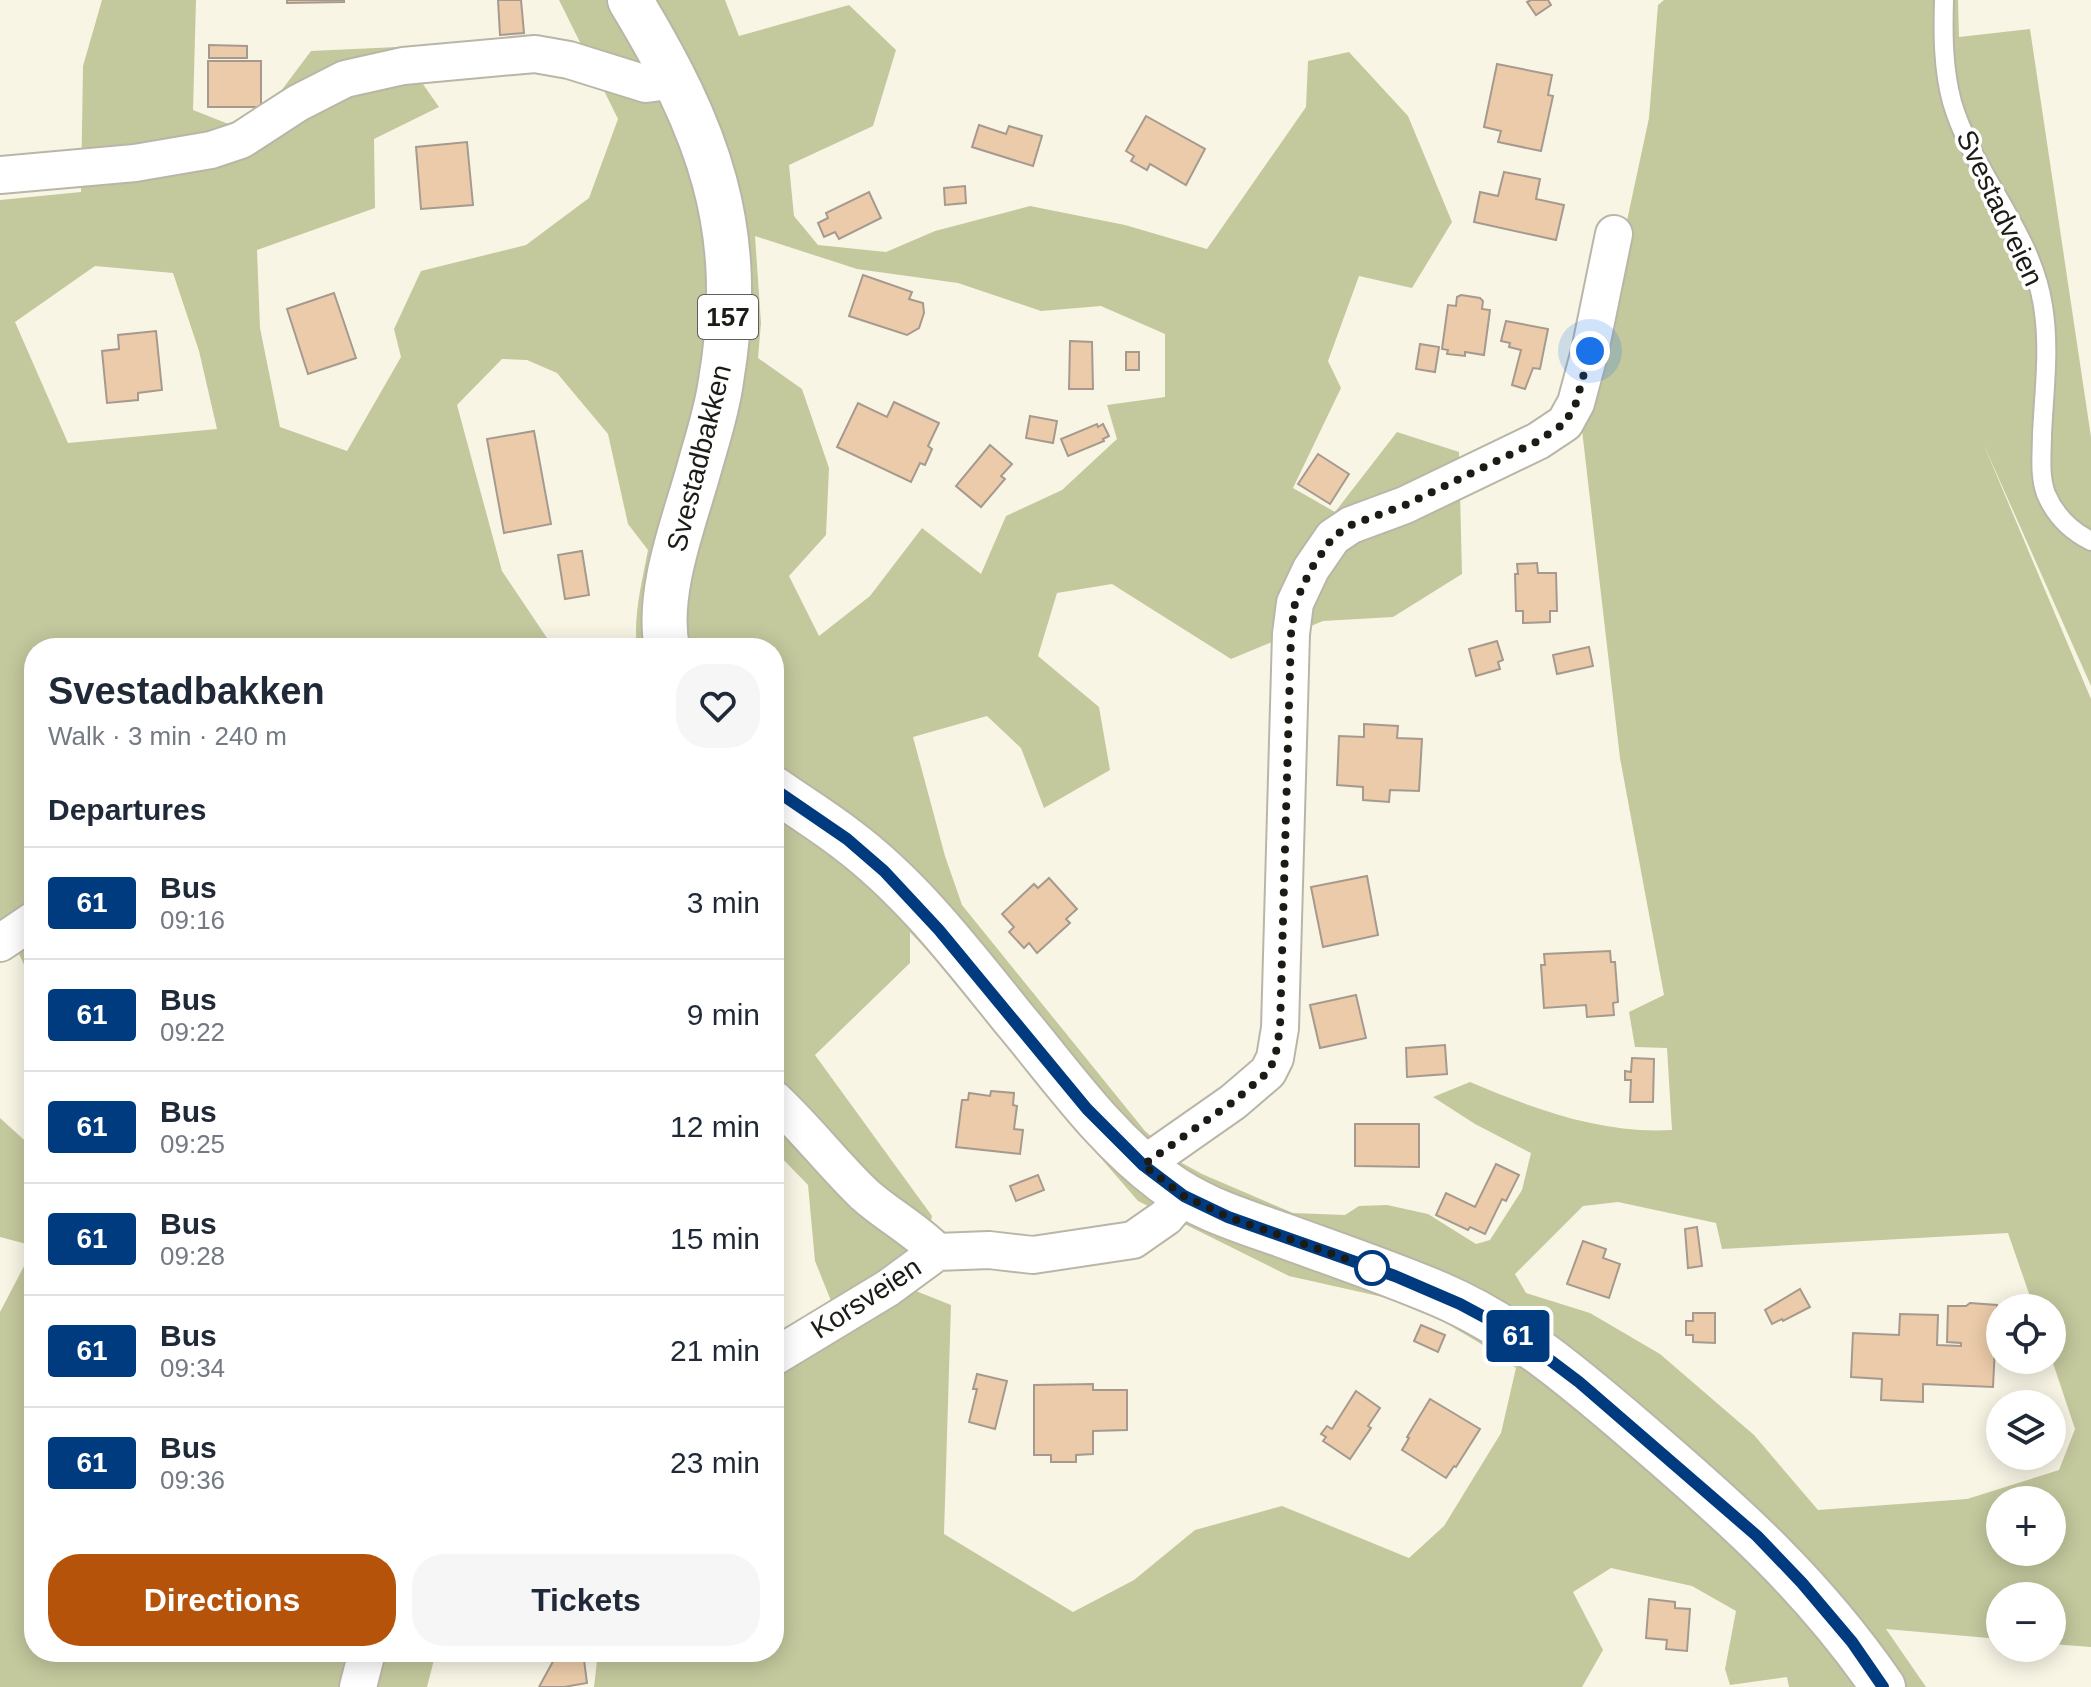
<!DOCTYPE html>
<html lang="en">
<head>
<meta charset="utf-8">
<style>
  :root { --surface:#fff; --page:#f6f6f7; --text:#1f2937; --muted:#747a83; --line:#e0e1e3; --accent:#b45309 }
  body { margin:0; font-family:Helvetica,sans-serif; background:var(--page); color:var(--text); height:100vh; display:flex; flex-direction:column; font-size:30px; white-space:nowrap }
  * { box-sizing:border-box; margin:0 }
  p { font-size:26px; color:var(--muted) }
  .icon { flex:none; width:44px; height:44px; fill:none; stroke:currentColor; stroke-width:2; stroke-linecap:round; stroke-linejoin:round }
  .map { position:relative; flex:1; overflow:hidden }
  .panel { position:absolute; left:24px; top:638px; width:760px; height:1024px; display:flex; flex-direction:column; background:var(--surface); border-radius:32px; box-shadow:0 4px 20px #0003 }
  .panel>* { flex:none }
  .badge { padding:0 16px; border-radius:6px; font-size:28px; line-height:52px }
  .buttons { position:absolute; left:1986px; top:1294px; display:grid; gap:16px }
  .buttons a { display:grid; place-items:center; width:80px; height:80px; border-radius:50%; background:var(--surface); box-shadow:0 4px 20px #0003; font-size:40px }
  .you { position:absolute; width:40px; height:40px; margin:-20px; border:6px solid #fff; border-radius:50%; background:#1a73e8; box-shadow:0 0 0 12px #1a73e833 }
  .map>.badge { position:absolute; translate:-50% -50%; box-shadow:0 0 0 4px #fff }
  h2 { padding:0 24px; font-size:30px; line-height:72px }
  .round { display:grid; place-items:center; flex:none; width:84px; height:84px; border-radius:32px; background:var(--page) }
  .summary { display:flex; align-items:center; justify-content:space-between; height:136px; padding:0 24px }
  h1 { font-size:38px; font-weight:700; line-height:60px }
  .button { display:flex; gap:16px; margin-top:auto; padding:16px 24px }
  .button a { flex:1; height:92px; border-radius:32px; background:var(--accent); color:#fff; font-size:32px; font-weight:700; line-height:92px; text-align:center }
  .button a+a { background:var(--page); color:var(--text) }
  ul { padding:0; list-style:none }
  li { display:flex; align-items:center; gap:24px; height:112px; padding:0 24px; border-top:2px solid var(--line) }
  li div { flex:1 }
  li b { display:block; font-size:30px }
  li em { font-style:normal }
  li .badge { min-width:88px; font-weight:700; text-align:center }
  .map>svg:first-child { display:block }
  .green { fill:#c4c89d; fill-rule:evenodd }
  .building { fill:#ebcba9; stroke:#a69a8f; stroke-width:2 }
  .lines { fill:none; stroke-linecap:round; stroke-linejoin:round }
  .lane-casing { stroke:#bab6a7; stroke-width:22 }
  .street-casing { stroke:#bab6a7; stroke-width:40 }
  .primary-casing { stroke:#bab6a7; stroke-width:48 }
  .lane { stroke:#fff; stroke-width:18 }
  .street { stroke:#fff; stroke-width:36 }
  .primary { stroke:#fff; stroke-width:44 }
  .line-casing { stroke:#fff; stroke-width:18 }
  .line { stroke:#003b80; stroke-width:12 }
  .walk { stroke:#1c1b15; stroke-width:8; stroke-dasharray:0 14.4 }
  .stop-dot { fill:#fff; stroke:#003b80; stroke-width:4 }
  .labels { text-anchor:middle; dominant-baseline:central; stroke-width:7; stroke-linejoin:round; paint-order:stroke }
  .shield { fill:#fff; stroke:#605f5b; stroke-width:2 }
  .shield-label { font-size:26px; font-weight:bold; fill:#1c1b15 }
  .street-label { font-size:28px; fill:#1c1b15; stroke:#fff }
</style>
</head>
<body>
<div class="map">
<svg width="2091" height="1687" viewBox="0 0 2091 1687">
  <rect width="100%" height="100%" fill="#f9f5e5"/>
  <!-- green -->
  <g class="green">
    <path d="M102,0H196L193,110L231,125L269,107L311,51L397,47L439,107L374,139L375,208L257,250L260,328L280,427L347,451L401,357L394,329L421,271L526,245L589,198L618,119L559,0H725L739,36L849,5L896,50L873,126L789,165L794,216L818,245L886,252L935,231L1030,206L1125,225L1207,249L1306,107L1308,61L1349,52L1408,116L1452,222L1412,288L1359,276L1328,361L1341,388L1293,488L1335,512L1397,432L1459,452L1462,574L1393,617L1323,621L1231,659L1112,584L1057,593L1038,656L1099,707L1110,770L1044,808L1021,748L987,716L913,737L945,856L962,905L1145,1131L1182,1163L1202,1174L1293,1213L1345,1215L1359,1206L1387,1205L1428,1214L1476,1244L1490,1240L1522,1190L1531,1153L1475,1124L1433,1097L1470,1082C1534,1109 1602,1134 1672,1130L1667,1048L1635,1047L1629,1012L1664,995L1620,758L1582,430L1649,118L1658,5L1664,0H1958L1959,37L2030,29L2091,437V686L1983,443L2091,699V1647L2052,1644V1596H2000V1639L1886,1629L1926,1687H1789L1787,1677L1730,1685L1725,1669L1736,1611L1692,1586L1611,1568L1573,1592L1603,1650L1582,1687H594L598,1652H774V1364L842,1328L815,1261L808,1185L774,1150V648H637C633,616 642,582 648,550L628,524L608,434L557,373L527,360L502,359L457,405L502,571L549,641L567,648H198L186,644L117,640L94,648H34V706L28,714L34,758V986L5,924L0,927V200L81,192L83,66ZM755,236L857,269L958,283L1041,311L1101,306L1165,334V397L1107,405L1117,439L1062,490L1006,516L981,574L922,528L870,596L819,636L789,576L826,535L829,468L802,389L758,358L761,323ZM95,266L173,273L199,351L217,429L68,443L15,322ZM910,932L967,993L1040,1088L1138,1201L1289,1276L1387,1298L1444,1322L1478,1342L1516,1368L1501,1433L1444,1526L1409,1558L1282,1506L1195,1530L1134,1580L1073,1612L944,1534L951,1305L916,1291L932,1216L815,1055L910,963ZM1618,1202L1716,1223L1722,1249L2008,1233L2034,1308H2052V1360L2075,1429L2059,1470L1967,1499L1818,1510L1754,1435L1660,1354L1590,1313L1526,1293L1515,1274L1583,1206ZM2000,1500H2052V1552H2000Z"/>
    <polygon points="0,1118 34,1149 34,1246 0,1237"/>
    <polygon points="34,1247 34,1652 436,1652 427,1687 0,1687 0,1312"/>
  </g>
  <!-- building -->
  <g class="building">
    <polygon points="287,0 344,0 344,2 287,3"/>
    <polygon points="498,0 521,0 524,33 500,35"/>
    <polygon points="1531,0 1548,0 1551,5 1536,15 1527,2"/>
    <polygon points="209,45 247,46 247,58 209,58"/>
    <rect x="208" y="61" width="53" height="46"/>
    <polygon points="1497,64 1552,75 1548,95 1553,96 1541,151 1498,142 1501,131 1484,127"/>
    <polygon points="1146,116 1205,149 1186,185 1150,164 1147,170 1131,161 1134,156 1126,151"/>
    <polygon points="979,125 1006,134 1009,126 1042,136 1033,166 972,147"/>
    <polygon points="467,142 473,205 421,209 416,147"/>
    <polygon points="1504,172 1540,179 1536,199 1564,205 1556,240 1474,222 1480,192 1498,196"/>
    <polygon points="965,186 966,203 945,205 944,188"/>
    <polygon points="869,192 881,218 839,239 835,232 824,237 818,223 828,218 826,213"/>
    <polygon points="863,275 912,292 909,299 923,303 924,313 919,328 907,335 849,316"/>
    <polygon points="334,293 356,358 308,374 287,309"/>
    <polygon points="1461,295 1480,298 1483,301 1482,309 1490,310 1484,355 1465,352 1465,356 1447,354 1448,350 1442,349 1448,305 1456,306 1457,297"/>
    <polygon points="1506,321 1548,329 1540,369 1533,368 1525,389 1512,385 1521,350 1509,347 1510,343 1501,341"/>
    <polygon points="156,331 162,390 138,393 138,400 107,403 102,351 119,349 118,335"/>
    <polygon points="1070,341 1092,342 1093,389 1069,389"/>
    <polygon points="1420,344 1439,347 1435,372 1416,369"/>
    <rect x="1126" y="352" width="13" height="18"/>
    <polygon points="894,402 939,423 928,446 932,449 925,465 920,463 911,482 837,447 858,403 887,417"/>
    <polygon points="1030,416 1057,421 1053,443 1026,438"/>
    <polygon points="1097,424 1098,427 1103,424 1109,436 1103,439 1104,441 1068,456 1061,439"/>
    <polygon points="534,431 551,524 504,533 487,439"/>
    <polygon points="990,445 1012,464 1001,476 1005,479 981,507 956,486"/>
    <polygon points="1318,454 1349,474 1330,504 1298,484"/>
    <polygon points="582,551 589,595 565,599 558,555"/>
    <polygon points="1537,563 1538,573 1556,573 1557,611 1550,611 1550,622 1523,623 1523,611 1516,611 1515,574 1518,574 1517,564"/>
    <polygon points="1497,641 1503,660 1498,662 1500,669 1476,676 1469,649"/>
    <polygon points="1589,647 1593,666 1557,674 1553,655"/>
    <polygon points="1364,724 1398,726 1397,738 1422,739 1419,791 1390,790 1389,802 1363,800 1363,787 1337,785 1339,736 1364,737"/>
    <polygon points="1367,876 1378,935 1323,947 1311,887"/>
    <polygon points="1049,878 1077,909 1066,919 1070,923 1037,953 1029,943 1024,948 1009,932 1014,927 1002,914 1034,884 1038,888"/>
    <polygon points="1610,951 1611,962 1615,962 1618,1002 1613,1003 1614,1015 1587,1017 1586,1005 1544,1008 1541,965 1545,965 1544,954"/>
    <polygon points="1356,995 1366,1038 1320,1048 1310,1005"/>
    <polygon points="1445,1045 1447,1074 1407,1077 1406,1048"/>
    <polygon points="1632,1058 1654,1059 1653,1102 1630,1102 1631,1080 1625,1080 1625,1071 1631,1072"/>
    <polygon points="991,1091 1014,1093 1013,1105 1017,1106 1014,1129 1023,1130 1020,1154 956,1147 962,1100 968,1100 969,1093 990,1096"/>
    <polygon points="1355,1124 1419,1124 1419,1167 1355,1166"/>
    <polygon points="1496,1164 1519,1175 1506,1201 1502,1199 1485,1234 1470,1227 1468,1230 1436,1215 1446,1193 1475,1207"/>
    <polygon points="1038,1175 1044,1190 1016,1201 1010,1186"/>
    <polygon points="1697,1227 1702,1266 1688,1268 1685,1229"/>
    <polygon points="1583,1241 1606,1249 1603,1258 1620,1264 1609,1298 1567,1284"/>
    <polygon points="1800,1289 1810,1307 1783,1321 1782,1319 1772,1324 1765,1310"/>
    <polygon points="1970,1303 1997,1305 1993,1387 1923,1384 1923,1402 1881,1400 1882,1379 1851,1377 1853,1333 1899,1335 1900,1314 1938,1315 1937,1345 1961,1346 1961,1343 1947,1342 1948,1306 1966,1306"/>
    <polygon points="1693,1313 1715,1313 1715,1343 1693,1342 1693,1335 1686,1335 1686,1321 1693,1321"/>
    <polygon points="1421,1325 1445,1335 1438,1352 1414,1341"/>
    <polygon points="977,1374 1007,1381 995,1429 969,1422 977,1389 973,1389"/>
    <polygon points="1093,1384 1093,1390 1127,1390 1127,1430 1093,1431 1093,1454 1076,1455 1076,1462 1051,1462 1051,1455 1034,1455 1034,1385"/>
    <polygon points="1356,1391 1380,1408 1368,1426 1371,1428 1350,1459 1323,1441 1326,1437 1321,1434 1327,1426 1332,1429"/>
    <polygon points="1430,1399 1480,1429 1456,1467 1454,1466 1446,1478 1402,1450 1409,1438 1407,1437"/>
    <polygon points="1649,1599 1675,1602 1675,1608 1690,1609 1687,1651 1666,1649 1667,1640 1646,1638"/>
    <polygon points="583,1652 587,1683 564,1687 539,1687 556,1656"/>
  </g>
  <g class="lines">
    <!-- lane casing -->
    <g class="lane-casing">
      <path id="lane" d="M1944,0C1943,34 1943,69 1952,102C1973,174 2032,232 2043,306C2050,348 2044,392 2042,434C2042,453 2039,475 2046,494C2055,515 2071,531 2091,541"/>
    </g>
    <!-- street casing -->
    <g class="street-casing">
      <g id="street">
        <polyline points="0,175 135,163 211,150 241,140 298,103 345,79 403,66 535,54 569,60 646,84 676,80"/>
        <polyline points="0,943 34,920"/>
        <path d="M774,1099C806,1129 833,1164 864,1194C887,1215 915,1229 937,1252"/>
        <polyline points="1143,1165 1233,1102 1268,1072 1275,1058 1280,1028 1291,634 1295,603 1311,569 1333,537 1351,525 1405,505 1538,441 1565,423 1576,403 1590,351 1614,234"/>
        <polyline points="774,1357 888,1288 937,1252 989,1250 1033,1255 1133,1240 1166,1217 1184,1196"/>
        <polyline points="358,1687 367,1652"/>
      </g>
    </g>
    <!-- primary casing -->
    <g class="primary-casing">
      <g id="primary">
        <path d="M630,0C708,129 747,228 721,381C717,411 707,440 699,469C684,523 656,592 667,648"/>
        <path d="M774,789C798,806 823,821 846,839C912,888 964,957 1015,1020C1062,1076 1104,1137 1163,1181C1199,1208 1240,1220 1282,1235C1334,1254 1387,1272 1439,1294C1516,1327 1578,1381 1641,1435C1734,1515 1813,1585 1883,1687"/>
      </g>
    </g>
    <!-- lane -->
    <use href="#lane" class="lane"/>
    <!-- street -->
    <use href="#street" class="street"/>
    <!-- primary -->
    <use href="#primary" class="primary"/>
  </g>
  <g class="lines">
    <!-- line casing -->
    <g class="line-casing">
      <polyline id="line" points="774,789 847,839 884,871 939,930 1087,1109 1143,1165 1184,1196 1228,1217 1395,1276 1460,1304 1514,1333 1579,1382 1757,1536 1802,1583 1852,1642 1883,1687"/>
    </g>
    <!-- line -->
    <use href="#line" class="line"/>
    <!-- walk -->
    <polyline class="walk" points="1372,1268 1228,1217 1184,1196 1143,1165 1233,1102 1268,1072 1275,1058 1280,1028 1291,634 1295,603 1311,569 1333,537 1351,525 1405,505 1538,441 1565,423 1576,403 1590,351"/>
  </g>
  <!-- markers -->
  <circle class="stop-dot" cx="1372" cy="1268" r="16"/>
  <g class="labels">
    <!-- shield labels -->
    <rect class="shield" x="698" y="295" width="60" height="44" rx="6"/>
    <g class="shield-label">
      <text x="728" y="317">157</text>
    </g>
    <!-- street labels -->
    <g class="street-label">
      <text transform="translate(2000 208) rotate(65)">Svestadveien</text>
      <text transform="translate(699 458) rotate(-76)">Svestadbakken</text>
      <text transform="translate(866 1298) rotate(-33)">Korsveien</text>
    </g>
  </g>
</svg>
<div class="buttons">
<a><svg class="icon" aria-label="locate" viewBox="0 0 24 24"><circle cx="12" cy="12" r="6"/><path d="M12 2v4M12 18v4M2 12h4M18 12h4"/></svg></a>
<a><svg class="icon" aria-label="layers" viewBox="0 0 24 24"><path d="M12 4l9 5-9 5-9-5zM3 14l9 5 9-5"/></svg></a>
<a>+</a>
<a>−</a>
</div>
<div class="you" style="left:1590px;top:351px"></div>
<b class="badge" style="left:1518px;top:1336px;background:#003b80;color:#fff">61</b>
<section class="panel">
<div class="summary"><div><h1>Svestadbakken</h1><p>Walk · 3 min · 240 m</p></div><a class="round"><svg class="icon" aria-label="heart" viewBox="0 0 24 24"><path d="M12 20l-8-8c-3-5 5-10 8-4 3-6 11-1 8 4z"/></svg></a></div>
<h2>Departures</h2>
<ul>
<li><span class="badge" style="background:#003b80;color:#fff">61</span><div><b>Bus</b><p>09:16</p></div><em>3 min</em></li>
<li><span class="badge" style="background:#003b80;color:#fff">61</span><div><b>Bus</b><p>09:22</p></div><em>9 min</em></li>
<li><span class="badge" style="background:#003b80;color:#fff">61</span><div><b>Bus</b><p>09:25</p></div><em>12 min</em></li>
<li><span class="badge" style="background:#003b80;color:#fff">61</span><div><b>Bus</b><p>09:28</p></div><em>15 min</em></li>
<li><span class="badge" style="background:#003b80;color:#fff">61</span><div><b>Bus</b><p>09:34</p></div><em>21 min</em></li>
<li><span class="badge" style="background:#003b80;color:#fff">61</span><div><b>Bus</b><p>09:36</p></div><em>23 min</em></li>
</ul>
<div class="button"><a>Directions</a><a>Tickets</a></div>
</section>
</div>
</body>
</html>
